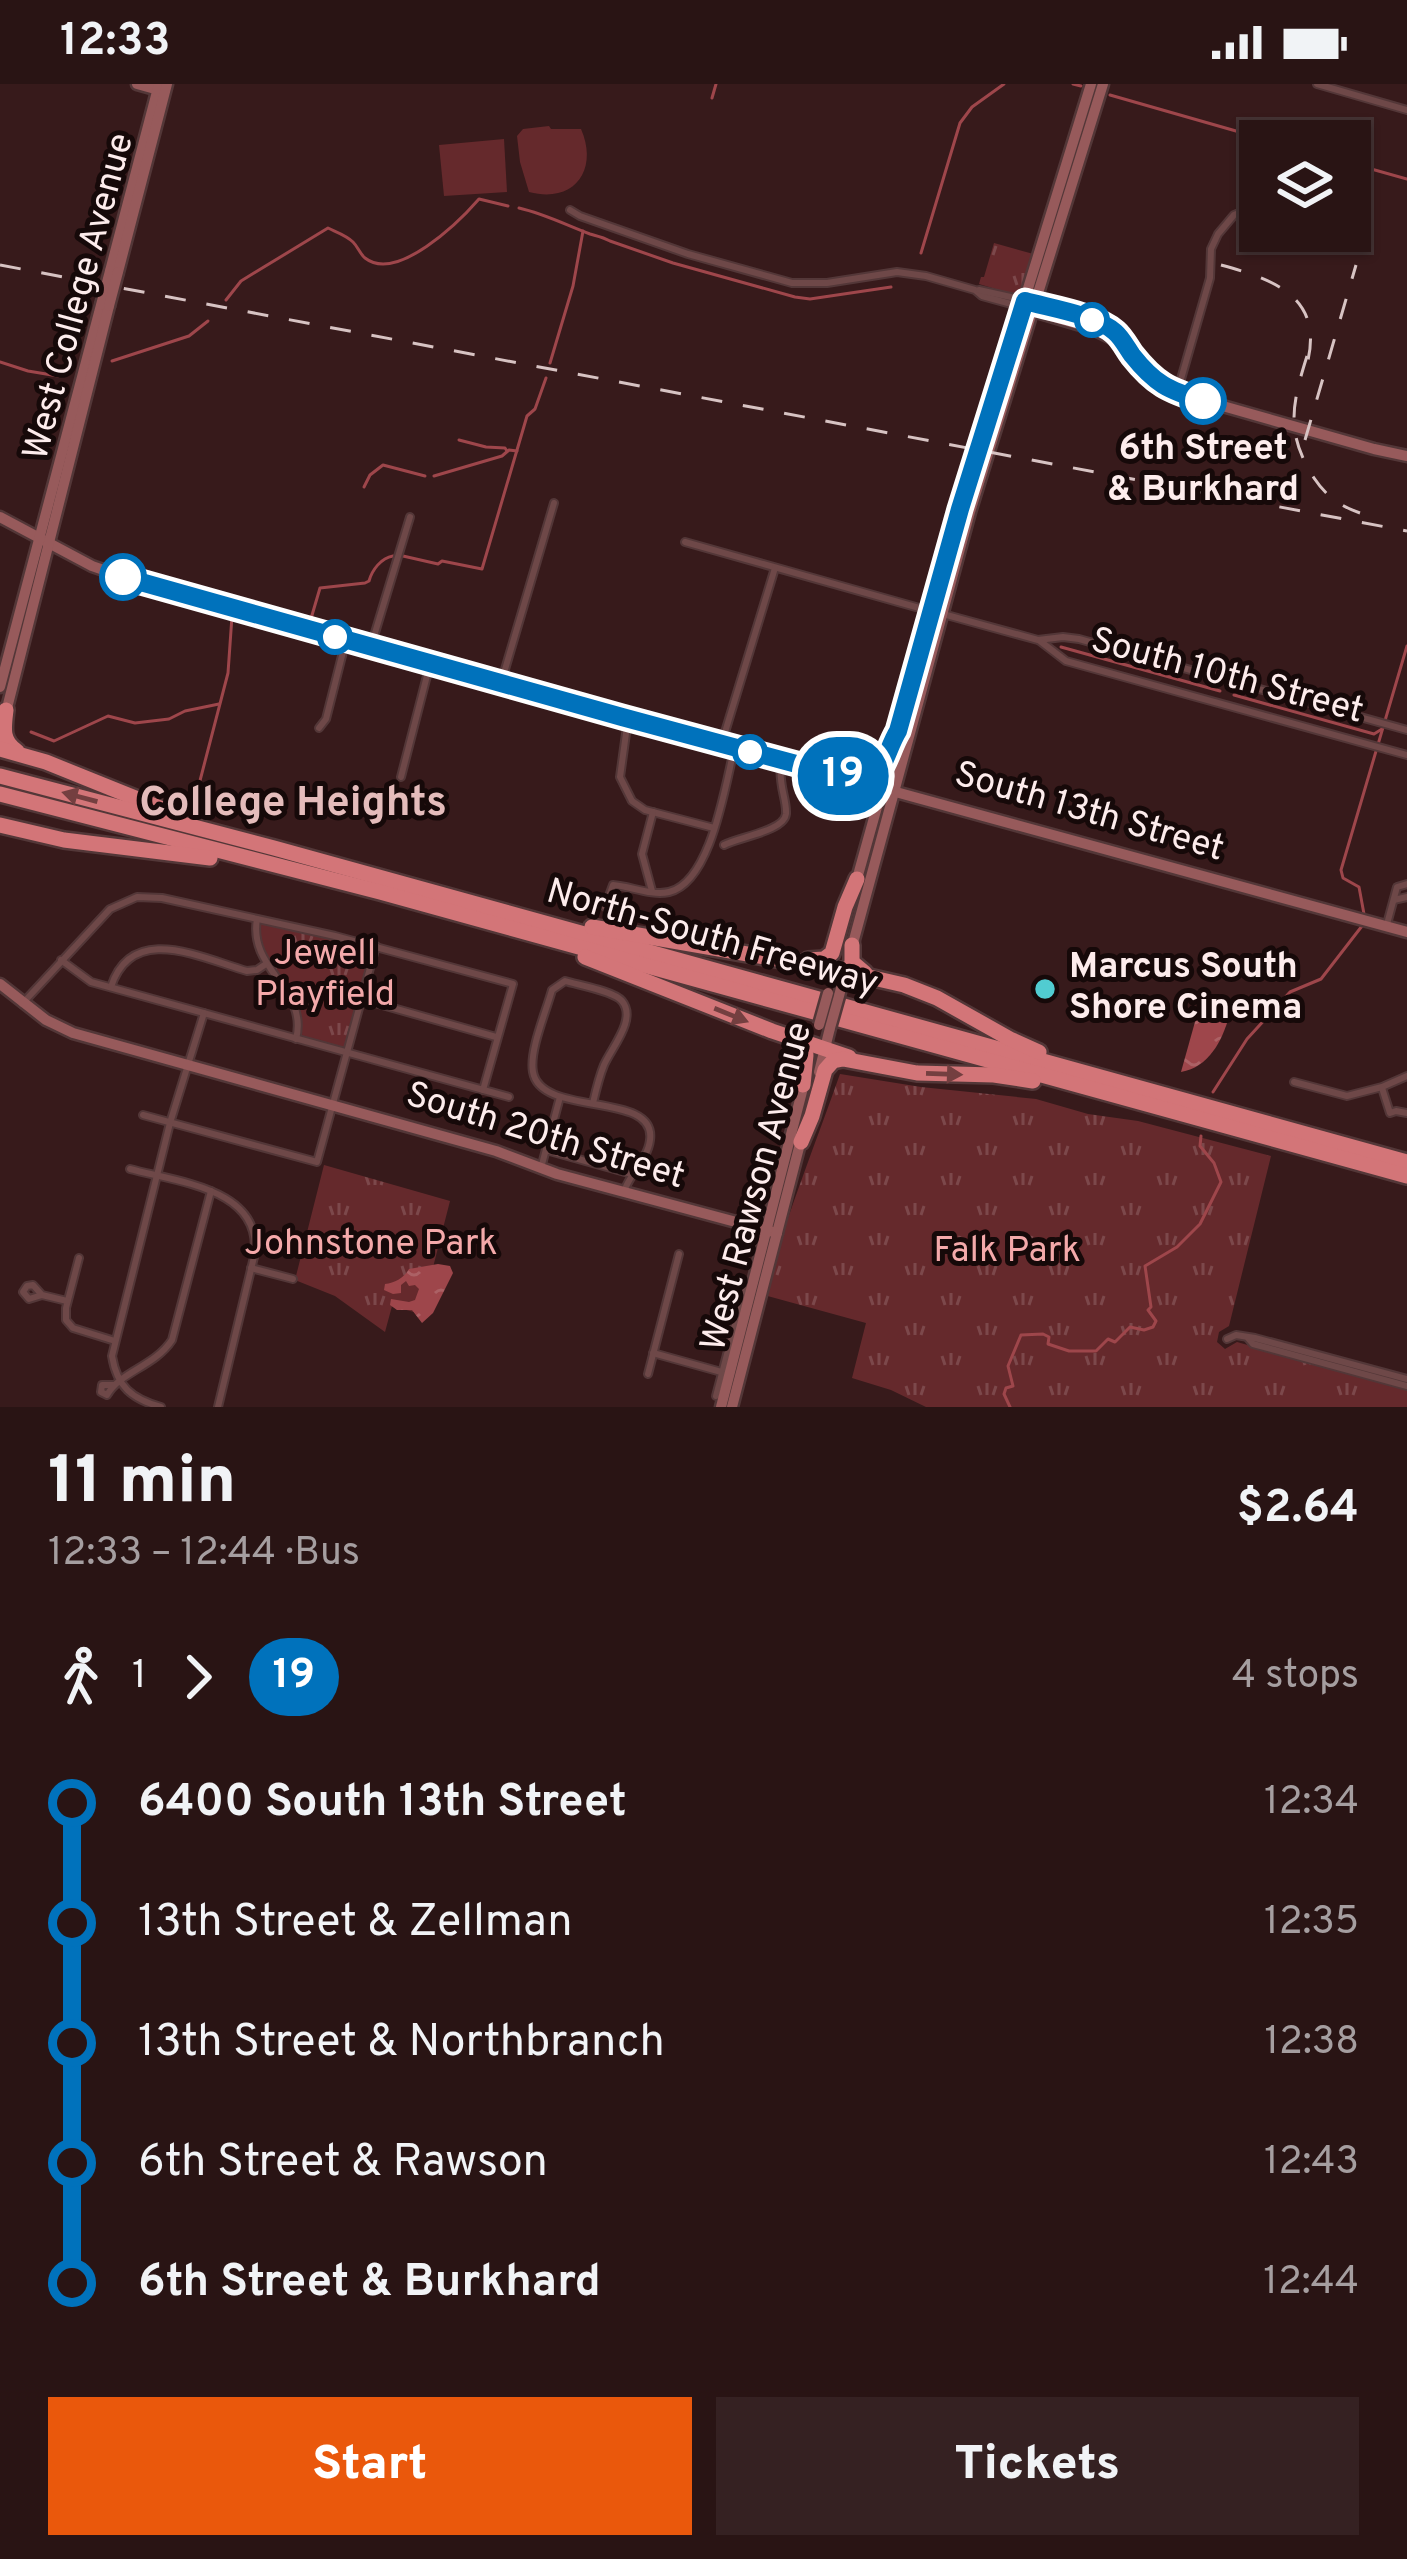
<!DOCTYPE html>
<html lang="en">
<head>
<meta charset="utf-8">
<style>
  :root { --surface:#291414; --page:#352122; --text:#f1f3f6; --muted:#a59ea0; --line:#453334; --accent:#ea580c }
  body { margin:0; font-family:Overpass,sans-serif; background:var(--page); color:var(--text); height:100vh; display:flex; flex-direction:column; font-size:45px; white-space:nowrap }
  * { box-sizing:border-box; margin:0 }
  p { font-size:39px; color:var(--muted) }
  .icon { flex:none; width:66px; height:66px; fill:none; stroke:currentColor; stroke-width:2; stroke-linecap:round; stroke-linejoin:round }
  .map { position:relative; height:1323px; overflow:hidden }
  .drawer { display:flex; flex-direction:column; background:var(--surface); flex:1 }
  .drawer>* { flex:none }
  .badge { padding:0 24px; border-radius:39px; font-size:42px; line-height:78px }
  .tools { position:absolute; left:1239px; top:36px; display:grid; gap:24px }
  .tools a { display:grid; place-items:center; width:132px; height:132px; border-radius:0px; background:var(--surface); box-shadow:0 3px 9px #0004,0 0 0 3px var(--line); font-size:60px }
  .map>.badge { position:absolute; translate:-50% -50%; box-shadow:0 0 0 6px #fff }
  .legs { display:flex; align-items:center; gap:18px; height:132px; padding:0 48px; font-size:39px }
  .legs p { margin-inline-start:auto }
  .overview { display:flex; align-items:center; justify-content:space-between; height:204px; padding:0 48px }
  h1 { font-size:66px; font-weight:800; line-height:90px }
  .primary-button { display:flex; gap:24px; margin-top:auto; padding:24px 48px }
  .primary-button a { flex:1; height:138px; border-radius:0px; background:var(--accent); color:#fff; font-size:48px; font-weight:800; line-height:138px; text-align:center }
  .primary-button a+a { background:var(--page); color:var(--text) }
  ul { padding:0 48px; list-style:none }
  li { display:flex; align-items:center; gap:42px; height:120px; font-size:45px }
  li i { display:grid; place-items:center; width:18px; height:100%; margin:0 15px; background:currentColor }
  li i::after { content:''; width:30px; height:30px; margin:-15px; border:9px solid; border-radius:50%; background:var(--surface) }
  li p { margin-inline-start:auto }
  li:first-child i { background:linear-gradient(#0000 50%,currentColor 0) }
  li:last-child i { background:linear-gradient(currentColor 50%,#0000 0) }
  .status { display:flex; justify-content:space-between; align-items:center; height:84px; padding:0 60px; background:var(--surface); direction:ltr }
  .status svg { height:33px; fill:currentColor }
  .map>svg:first-child { display:block }
  .green { fill:#65292c }
  .park { fill:url(#park-tufts) }
  .water { fill:url(#water-ripples) }
  .lines { fill:none; stroke-linecap:round; stroke-linejoin:round }
  .stream { stroke:#9e464b; stroke-width:3 }
  .street-casing { stroke:#533738; stroke-width:10 }
  .secondary-casing { stroke:#533738; stroke-width:15 }
  .highway-casing { stroke:#533738; stroke-width:20 }
  .street { stroke:#6e4848; stroke-width:6 }
  .secondary { stroke:#975a5b; stroke-width:10 }
  .highway { stroke:#d37578; stroke-width:15 }
  .rail { stroke:#d7c3c3; stroke-width:3; stroke-dasharray:21 21; stroke-linecap:butt }
  .secondary-bridge-casing { stroke:#533738; stroke-width:15; stroke-linecap:butt }
  .secondary-bridge { stroke:#975a5b; stroke-width:10 }
  .oneway { fill:#743f40 }
  .line-1-casing { stroke:#fff; stroke-width:27 }
  .line-1 { stroke:#0072bc; stroke-width:18 }
  .stop-1-dot { fill:#fff; stroke:#0072bc; stroke-width:6 }
  .poi-dot { fill:#51ccd1; stroke:#160909; stroke-width:4.5 }
  .labels { text-anchor:middle; dominant-baseline:central; stroke-width:10; stroke-linejoin:round; paint-order:stroke }
  .street-label { font-size:36px; fill:#fdecec; stroke:#160909 }
  .stop-label { font-size:36px; font-weight:bold; fill:#fdecec; stroke:#160909 }
  .park-label { font-size:36px; fill:#f4a9aa; stroke:#160909 }
  .poi-label { font-size:36px; font-weight:bold; fill:#fdecec; stroke:#160909; text-anchor:start }
  .quarter-label { font-size:42px; font-weight:bold; fill:#e4bcbb; stroke:#160909 }
</style>
</head>
<body>
<div class="status"><b>12:33</b><svg viewBox="0 0 49 12"><path d="M0 12V9h3v3zM5 12V6h3v6zM10 12V3h3v9zM15 12V0h3v12zM26 1h20v11H26zM47 4h2v5h-2z"/></svg></div>
<div class="map">
<svg width="1407" height="1323" viewBox="0 0 1407 1323">
  <defs>
    <pattern id="park-tufts" width="24" height="20" patternUnits="userSpaceOnUse" patternTransform="scale(3)"><rect width="24" height="20" fill="#65292c"/><path d="M3 7l-1-3M5 7V3M7 7l1-3M15 17l-1-3M17 17v-4M19 17l1-3" fill="none" stroke="#7c484b"/></pattern>
    <pattern id="water-ripples" width="26" height="14" patternUnits="userSpaceOnUse" patternTransform="scale(3)"><rect width="26" height="14" fill="#9e464b"/><path d="M2 4q2-2 4 0t4 0M15 11q2-2 4 0t4 0" fill="none" stroke="#ac6165"/></pattern>
  </defs>
  <rect width="100%" height="100%" fill="#371a1b"/>
  <!-- green -->
  <g class="green">
    <path d="M549,42L551,45H581C599,86 574,120 529,108L520,78L517,52L523,45Z"/>
    <polygon points="504,55 507,108 444,112 439,61"/>
  </g>
  <!-- park -->
  <g class="park">
    <polygon points="994,159 1037,171 1023,211 1019,212 979,200 981,193 984,193"/>
    <path d="M261,838L372,864L345,964L301,952C306,902 251,884 261,838Z"/>
    <path d="M840,990L921,1003L1036,1015L1088,1030L1138,1037L1271,1072L1229,1242L1219,1248L1217,1258L1225,1265L1237,1258L1407,1306V1323H926L891,1306L852,1294L866,1239L764,1211C785,1135 814,1064 840,990Z"/>
    <polygon points="324,1081 450,1117 421,1230 392,1222 385,1248 335,1212 295,1196"/>
  </g>
  <!-- water -->
  <g class="water">
    <path d="M1200,920L1230,929C1223,955 1210,983 1181,988Z"/>
    <path d="M438,1180L450,1182L453,1189L433,1229L422,1239L412,1226H397L390,1221L391,1215L409,1218L415,1216L419,1205L415,1201L409,1202L406,1197L401,1201V1209L393,1210L384,1206L385,1200C395,1199 404,1194 409,1185Z"/>
  </g>
  <g class="lines">
    <!-- stream -->
    <g class="stream">
      <polyline points="1073,0 1081,2"/>
      <polyline points="1110,11 1271,57"/>
      <polyline points="712,14 716,0"/>
      <polyline points="1350,79 1407,95"/>
      <path d="M519,124C545,130 566,141 590,150C597,152 603,153 610,157L673,179L795,213L810,215L891,203"/>
      <polyline points="921,169 960,39 972,23 1004,0"/>
      <path d="M226,216L241,197L328,144C336,148 346,151 353,158C358,163 360,170 365,174C397,199 459,138 479,115L508,122"/>
      <polyline points="112,277 189,252 208,237"/>
      <polyline points="0,278 28,287 58,292"/>
      <polyline points="550,279 573,202 583,147"/>
      <polyline points="459,356 486,363 505,364 507,367"/>
      <polyline points="434,392 502,372 509,366 517,367"/>
      <polyline points="364,403 370,391 383,381 425,392"/>
      <polyline points="403,472 438,480 442,477 482,485 527,332 535,325 546,294"/>
      <polyline points="237,517 255,521"/>
      <path d="M264,524L310,538L320,504L365,499L369,497C372,486 381,474 393,472"/>
      <polyline points="1061,563 1220,607"/>
      <polyline points="1234,611 1374,650 1382,645"/>
      <polyline points="31,648 54,657 108,632 135,639 169,635 185,627 219,620"/>
      <polyline points="196,712 228,589 232,532"/>
      <polyline points="1364,830 1359,803 1343,794 1341,786 1407,562"/>
      <polyline points="1213,1008 1247,955 1290,908 1321,895 1362,842"/>
      <polyline points="1010,1323 1004,1310 1006,1304 1013,1302 1008,1282 1021,1251 1043,1250 1049,1253 1048,1260 1069,1267 1096,1267 1108,1255 1115,1258 1130,1243 1144,1246 1153,1243 1156,1237 1148,1226 1151,1223 1145,1182 1177,1163 1200,1140 1221,1098 1214,1079 1200,1062 1201,1052"/>
    </g>
    <!-- street casing -->
    <g class="street-casing">
      <g id="street">
        <polyline points="1317,0 1407,26"/>
        <polyline points="570,126 580,132 688,170 792,199 827,199 897,188 926,192 975,206 982,212 1022,223"/>
        <polyline points="979,206 1024,216"/>
        <polyline points="1177,309 1210,194 1211,165 1218,150 1234,131 1255,122"/>
        <polyline points="685,458 930,527"/>
        <polyline points="943,530 1038,556 1063,553 1079,555 1407,646"/>
        <polyline points="1040,557 1066,577 1407,671"/>
        <polyline points="371,562 410,433"/>
        <polyline points="501,599 554,419"/>
        <polyline points="628,635 620,693 632,717 645,726 714,744"/>
        <polyline points="319,644 326,635 346,556"/>
        <polyline points="722,658 775,484"/>
        <polyline points="401,693 430,580"/>
        <path d="M724,761C739,753 784,747 786,730C787,715 778,701 781,679"/>
        <polyline points="652,807 642,770 653,728"/>
        <polyline points="1394,816 1407,813"/>
        <path d="M605,823L613,801C630,802 651,812 669,808C711,798 725,702 734,666"/>
        <path d="M257,835C248,886 309,905 296,955"/>
        <polyline points="1387,840 1397,803 1407,800"/>
        <polyline points="61,876 91,898 509,1013"/>
        <path d="M111,903C132,838 201,874 247,887L257,886L266,880"/>
        <polyline points="361,915 496,953"/>
        <polyline points="22,920 110,825 137,813 162,814 335,852 513,900 483,1006"/>
        <polyline points="1294,998 1347,1012 1382,1003 1407,992"/>
        <polyline points="1382,1004 1390,1029 1396,1027 1407,1029"/>
        <path d="M593,1019C596,1006 599,993 604,981C612,963 637,935 622,917C614,907 578,901 565,897L552,906C546,928 529,967 533,988C541,1034 657,1006 650,1056C648,1074 631,1089 625,1105"/>
        <polyline points="143,1031 317,1078 376,862"/>
        <polyline points="546,1066 632,1090"/>
        <polyline points="541,1084 560,1013"/>
        <path d="M130,1085C178,1098 265,1105 254,1173L218,1323"/>
        <polyline points="79,1174 66,1224 66,1236 73,1244 115,1257"/>
        <polyline points="251,1184 293,1195"/>
        <polyline points="42,1211 29,1215 23,1208 27,1202 33,1201 42,1211 67,1217"/>
        <polyline points="1248,1254 1253,1260 1407,1302"/>
        <polyline points="1227,1255 1236,1251 1255,1254 1407,1295"/>
        <polyline points="653,1269 725,1289"/>
        <polyline points="648,1290 679,1170"/>
        <path d="M113,1301H102L101,1308L107,1311C121,1287 154,1283 172,1256L211,1107"/>
        <polyline points="716,1312 744,1206 751,1205"/>
        <path d="M161,1323C132,1315 117,1303 112,1272L170,1039L204,929"/>
      </g>
    </g>
    <!-- secondary casing -->
    <g class="secondary-casing">
      <g id="secondary">
        <polyline points="137,0 162,7"/>
        <polyline points="110,187 159,0"/>
        <polyline points="118,188 167,0"/>
        <path d="M1032,218C1055,225 1100,232 1116,249C1135,268 1144,293 1170,307L1374,365L1407,372"/>
        <polyline points="1030,226 1091,244 1122,259"/>
        <polyline points="0,433 92,482 135,497 622,633 1407,848"/>
        <polyline points="0,603 101,221"/>
        <polyline points="5,632 109,222"/>
        <polyline points="855,802 960,425 1091,0"/>
        <polyline points="852,863 970,428 1103,0"/>
        <polyline points="0,900 46,936 73,949 496,1067 557,1090 777,1149"/>
        <polyline points="839,912 847,881"/>
        <polyline points="819,988 830,944"/>
        <polyline points="721,1323 805,996"/>
        <polyline points="732,1323 802,1052"/>
      </g>
    </g>
    <!-- highway casing -->
    <g class="highway-casing">
      <g id="highway">
        <path d="M6,626C4,643 1,657 17,667"/>
        <polyline points="0,665 46,678 175,730"/>
        <polyline points="0,692 274,764 1407,1078"/>
        <polyline points="0,710 380,808 1407,1092"/>
        <polyline points="0,741 64,756 210,774"/>
        <polyline points="592,843 834,885 904,901 937,914 1010,955 1039,968"/>
        <polyline points="852,861 852,878 865,889"/>
        <polyline points="585,873 772,947 849,973"/>
        <polyline points="808,876 824,875 832,869 845,823 857,795"/>
        <polyline points="796,960 806,971 803,1001"/>
        <polyline points="801,1058 812,1032 825,986 833,977 843,975 917,989 994,991 1033,997"/>
      </g>
    </g>
    <!-- street -->
    <use href="#street" class="street"/>
    <!-- secondary -->
    <use href="#secondary" class="secondary"/>
    <!-- highway -->
    <use href="#highway" class="highway"/>
    <!-- rail -->
    <g class="rail">
      <polyline points="0,181 1407,447"/>
      <path d="M1221,181C1276,196 1326,214 1306,284"/>
      <path d="M1307,272C1292,320 1285,349 1314,394C1326,412 1340,422 1360,429"/>
      <polyline points="1305,356 1356,181"/>
    </g>
    <!-- secondary-bridge casing -->
    <g class="secondary-bridge-casing">
      <g id="secondary-bridge">
        <polyline points="101,221 110,187"/>
        <polyline points="109,222 118,188"/>
        <polyline points="819,941 828,909"/>
        <polyline points="830,944 839,912"/>
      </g>
    </g>
    <!-- secondary-bridge -->
    <use href="#secondary-bridge" class="secondary-bridge"/>
  </g>
  <!-- one-way arrows -->
  <defs><path id="oneway-solid" d="M-6-.8H1V-3.2L6.5 0L1 3.2V.8H-6Z" transform="scale(3)"/></defs>
  <g class="oneway">
    <use href="#oneway-solid" transform="translate(80 713) rotate(-165)"/>
    <use href="#oneway-solid" transform="translate(731 931) rotate(22)"/>
    <use href="#oneway-solid" transform="translate(944 990) rotate(2)"/>
  </g>
  <g class="lines">
    <!-- line-1 casing -->
    <g class="line-1-casing">
      <path id="line-1" d="M123,493L622,633L867,699C885,687 887,665 898,647L960,425L1025,217C1050,224 1096,231 1115,248C1122,254 1127,264 1132,271C1155,300 1168,306 1203,317"/>
    </g>
    <!-- line-1 -->
    <use href="#line-1" class="line-1"/>
  </g>
  <!-- markers -->
  <g class="stop-1-dot">
    <circle cx="1092" cy="236" r="15"/>
    <circle cx="1203" cy="317" r="21"/>
    <circle cx="123" cy="493" r="21"/>
    <circle cx="335" cy="553" r="15"/>
    <circle cx="750" cy="668" r="15"/>
  </g>
  <circle class="poi-dot" cx="1045" cy="905" r="12"/>
  <g class="labels">
    <!-- street labels -->
    <g class="street-label">
      <text transform="translate(80 213) rotate(-75)">West College Avenue</text>
      <text transform="translate(1227 593) rotate(15)">South 10th Street</text>
      <text transform="translate(1089 729) rotate(16)">South 13th Street</text>
      <text transform="translate(712 855) rotate(16)">North-South Freeway</text>
      <text transform="translate(545 1053) rotate(17)">South 20th Street</text>
      <text transform="translate(758 1103) rotate(-75)">West Rawson Avenue</text>
    </g>
    <!-- stop labels -->
    <g class="stop-label">
      <text x="1203" y="366">6th Street<tspan x="1203" dy="41">&amp; Burkhard</tspan></text>
    </g>
    <!-- park labels -->
    <g class="park-label">
      <text x="325" y="871">Jewell<tspan x="325" dy="41">Playfield</tspan></text>
      <text x="371" y="1161">Johnstone Park</text>
      <text x="1007" y="1168">Falk Park</text>
    </g>
    <!-- poi labels -->
    <g class="poi-label">
      <text x="1069" y="884">Marcus South<tspan x="1069" dy="41">Shore Cinema</tspan></text>
    </g>
    <!-- quarter labels -->
    <g class="quarter-label">
      <text x="293" y="720">College Heights</text>
    </g>
  </g>
</svg>
<div class="tools">
<a><svg class="icon" aria-label="layers" viewBox="0 0 24 24"><path d="M12 4l9 5-9 5-9-5zM3 14l9 5 9-5"/></svg></a>
</div>
<b class="badge" style="left:843px;top:692px;background:#0072bc;color:#fff">19</b>
</div>
<section class="drawer">
<div class="overview"><div><h1>11 min</h1><p>12:33 – 12:44 · Bus</p></div><b>$2.64</b></div>
<div class="legs"><svg class="icon" aria-label="walk" viewBox="0 0 24 24"><circle cx="13" cy="4" r="2"/><path d="M13 8l-2 6 4 7M11 14l-3 7M7 12l3-4h3l4 4"/></svg>1<svg class="icon" aria-label="forward" viewBox="0 0 24 24"><path d="M9 5l7 7-7 7"/></svg><b class="badge" style="background:#0072bc;color:#fff">19</b><p>4 stops</p></div>
<ul>
<li><i style="color:#0072bc"></i><b>6400 South 13th Street</b><p>12:34</p></li>
<li><i style="color:#0072bc"></i><span>13th Street &amp; Zellman</span><p>12:35</p></li>
<li><i style="color:#0072bc"></i><span>13th Street &amp; Northbranch</span><p>12:38</p></li>
<li><i style="color:#0072bc"></i><span>6th Street &amp; Rawson</span><p>12:43</p></li>
<li><i style="color:#0072bc"></i><b>6th Street &amp; Burkhard</b><p>12:44</p></li>
</ul>
<div class="primary-button"><a>Start</a><a>Tickets</a></div>
</section>
</body>
</html>
